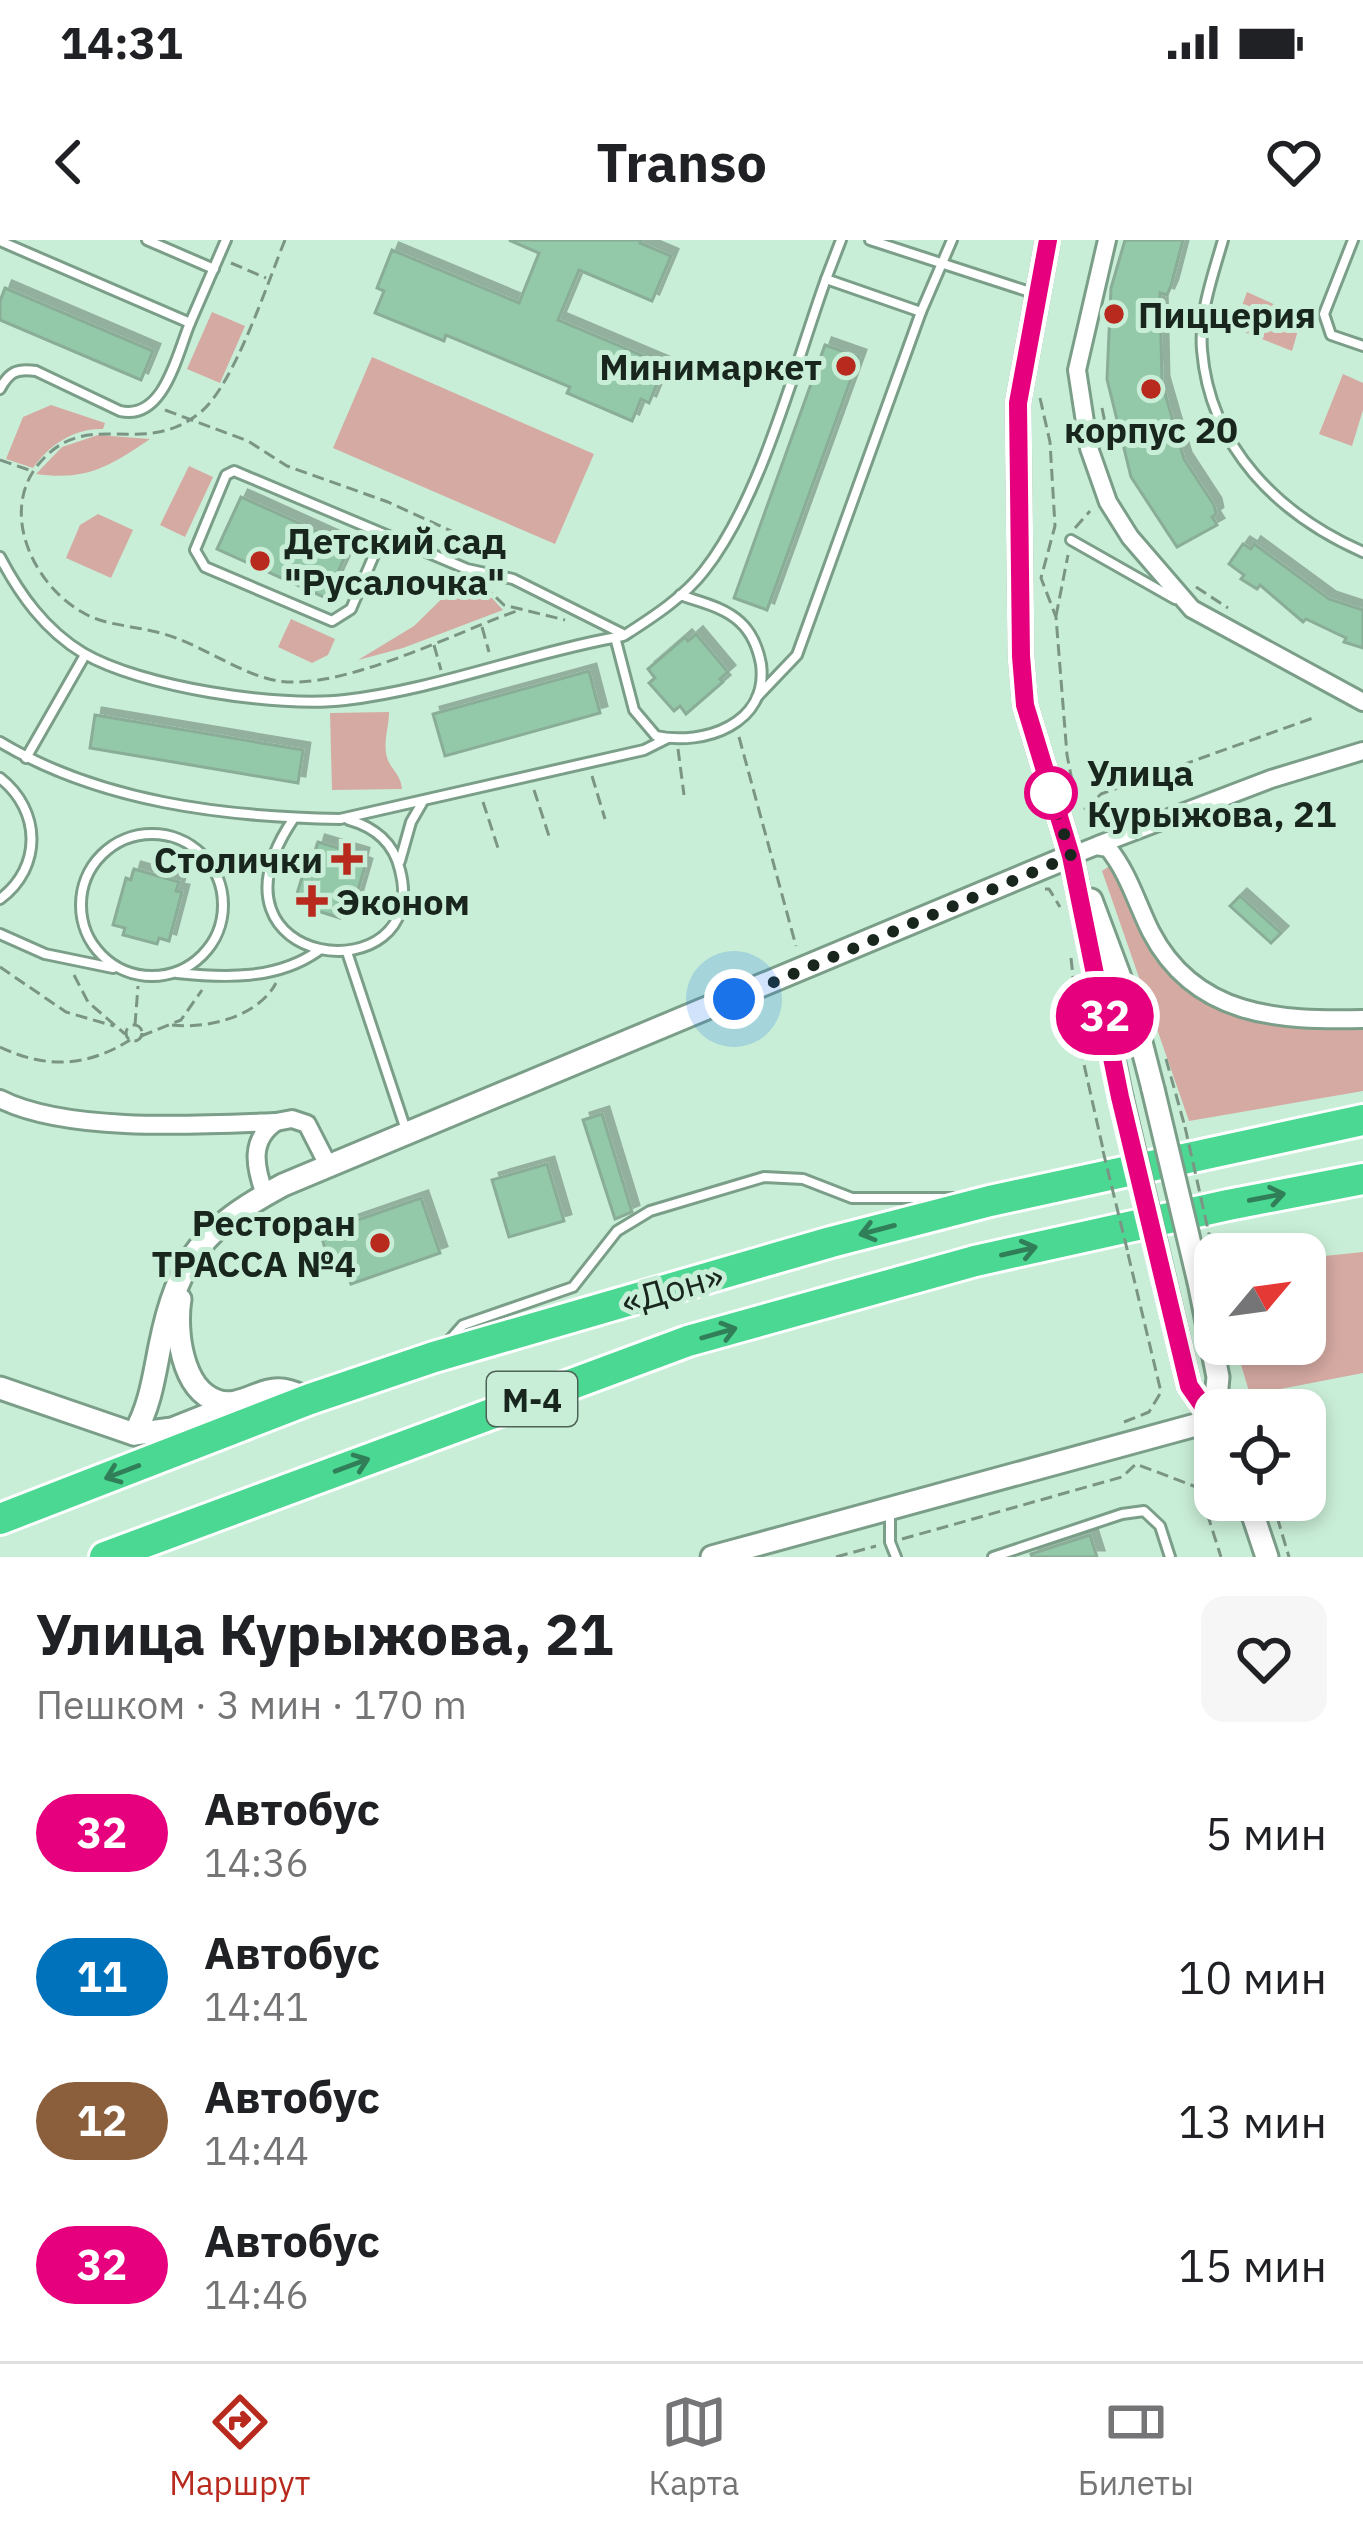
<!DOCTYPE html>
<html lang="ru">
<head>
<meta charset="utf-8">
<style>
  :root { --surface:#fff; --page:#f6f6f6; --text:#202124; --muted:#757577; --line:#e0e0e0; --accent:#b82a1d }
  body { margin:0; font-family:"IBM Plex Sans",sans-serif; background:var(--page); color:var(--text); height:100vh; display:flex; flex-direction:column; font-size:45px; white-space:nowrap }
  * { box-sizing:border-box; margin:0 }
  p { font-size:39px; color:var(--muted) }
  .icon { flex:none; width:66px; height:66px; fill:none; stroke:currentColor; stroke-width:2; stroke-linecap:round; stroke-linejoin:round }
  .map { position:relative; height:1317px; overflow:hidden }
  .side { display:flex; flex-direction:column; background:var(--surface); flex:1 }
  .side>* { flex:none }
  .badge { padding:0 24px; border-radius:39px; font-size:42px; line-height:78px }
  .needle { width:78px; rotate:61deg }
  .tools { position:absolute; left:1194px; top:993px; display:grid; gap:24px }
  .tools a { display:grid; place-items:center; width:132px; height:132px; border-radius:24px; background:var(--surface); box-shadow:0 6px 18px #0003; font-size:60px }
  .you { position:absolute; width:60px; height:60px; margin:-30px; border:9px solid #fff; border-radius:50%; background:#1a73e8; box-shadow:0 0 0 18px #1a73e833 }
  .map>.badge { position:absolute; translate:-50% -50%; box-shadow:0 0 0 6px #fff }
  .round { display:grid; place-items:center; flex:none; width:126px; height:126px; border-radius:24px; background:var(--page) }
  .head { display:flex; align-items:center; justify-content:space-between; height:204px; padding:0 36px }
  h1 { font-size:57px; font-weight:700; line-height:90px }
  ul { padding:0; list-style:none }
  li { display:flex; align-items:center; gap:36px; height:144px; padding:0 36px }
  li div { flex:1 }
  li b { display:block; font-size:45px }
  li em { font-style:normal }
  li .badge { min-width:132px; font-weight:700; text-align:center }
  .status { display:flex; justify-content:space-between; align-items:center; height:84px; padding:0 60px; background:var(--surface); direction:ltr }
  .status svg { height:33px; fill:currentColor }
  header { display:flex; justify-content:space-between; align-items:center; height:156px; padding:0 36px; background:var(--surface); font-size:54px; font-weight:700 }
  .dock { display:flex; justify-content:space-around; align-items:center; height:168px; border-top:3px solid var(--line); background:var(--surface); font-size:33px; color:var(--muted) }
  .dock a { display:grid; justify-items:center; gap:6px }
  .dock .current { color:var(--accent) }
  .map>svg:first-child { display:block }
  .green { fill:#d5aaa3 }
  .building { fill:#93c9a9; stroke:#8aad98; stroke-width:3; filter:url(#shadow) }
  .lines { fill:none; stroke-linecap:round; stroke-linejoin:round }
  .service-casing { stroke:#7b9e89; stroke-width:14 }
  .minor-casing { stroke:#7b9e89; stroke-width:22 }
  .tertiary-casing { stroke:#7b9e89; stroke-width:27 }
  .motorway-casing { stroke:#fff; stroke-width:36 }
  .path { stroke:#7b9585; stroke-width:3; stroke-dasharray:12 6; stroke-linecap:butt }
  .service { stroke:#fff; stroke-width:8 }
  .minor { stroke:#fff; stroke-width:16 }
  .tertiary { stroke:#fff; stroke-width:21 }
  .motorway { stroke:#4ad892; stroke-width:30 }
  .tertiary-bridge-casing { stroke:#7b9e89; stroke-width:27; stroke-linecap:butt }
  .path-bridge { stroke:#7b9585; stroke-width:3; stroke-dasharray:12 6; stroke-linecap:butt }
  .tertiary-bridge { stroke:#fff; stroke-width:21 }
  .oneway { stroke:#317f58 }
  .line-casing { stroke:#fff; stroke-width:27 }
  .line { stroke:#e6007e; stroke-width:18 }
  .walk { stroke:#18261e; stroke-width:12; stroke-dasharray:0 21.6 }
  .poi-dot { fill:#b82a1d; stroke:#c9eed7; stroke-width:4.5 }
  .stop-dot { fill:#fff; stroke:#e6007e; stroke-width:6 }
  .labels { text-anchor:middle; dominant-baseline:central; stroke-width:10; stroke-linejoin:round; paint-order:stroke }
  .shield { fill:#c9eed7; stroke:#4d6256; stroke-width:3 }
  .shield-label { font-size:33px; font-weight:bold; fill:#18261e }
  .poi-label { font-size:36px; font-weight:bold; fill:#18261e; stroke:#c9eed7; text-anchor:start }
  .stop-label { font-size:36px; font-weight:bold; fill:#18261e; stroke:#c9eed7; text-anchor:start }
  .street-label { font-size:36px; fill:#18261e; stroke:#c9eed7 }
</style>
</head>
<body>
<div class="status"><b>14:31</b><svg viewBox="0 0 49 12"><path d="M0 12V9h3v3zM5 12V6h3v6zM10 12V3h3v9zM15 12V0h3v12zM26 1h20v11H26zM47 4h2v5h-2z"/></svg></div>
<header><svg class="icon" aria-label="back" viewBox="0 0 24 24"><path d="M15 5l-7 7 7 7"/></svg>Transo<svg class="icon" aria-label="heart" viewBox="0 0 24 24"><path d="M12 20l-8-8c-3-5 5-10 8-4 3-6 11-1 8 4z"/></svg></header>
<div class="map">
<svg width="1363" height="1317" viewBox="0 0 1363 1317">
  <defs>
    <filter id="shadow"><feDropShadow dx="7" dy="-7" stdDeviation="0" flood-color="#0004"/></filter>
  </defs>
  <rect width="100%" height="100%" fill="#c9eed7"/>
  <!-- green -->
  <g class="green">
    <polygon points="1247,52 1302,77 1292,111 1234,88"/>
    <polygon points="212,72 245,86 220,143 187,129"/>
    <polygon points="372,117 594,214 555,304 333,208"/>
    <polygon points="1343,134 1363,143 1363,170 1352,206 1319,194"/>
    <path d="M51,165L105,183L103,189C74,188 49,205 33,228L6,219L23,177Z"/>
    <path d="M98,195L150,199C109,227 86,241 36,234L62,207Z"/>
    <polygon points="189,226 213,237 185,297 160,285"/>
    <polygon points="98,274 133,290 111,338 66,318 80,285"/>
    <polygon points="462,339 478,343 503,370 403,408 358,420 414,386"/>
    <polygon points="291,379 335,399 328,415 312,423 278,407"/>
    <path d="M389,472C389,486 384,499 386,513C388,528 401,533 402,549L332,550L330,473Z"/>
    <polygon points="1111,625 1156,721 1228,769 1363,775 1363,851 1189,881 1102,631"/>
    <polygon points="1363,1012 1363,1133 1250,1155 1235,1104 1305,1104 1305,1018"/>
  </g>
  <!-- building -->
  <g class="building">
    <polygon points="509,0 642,0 640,3 671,16 652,61 579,30 558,80 665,125 649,163 641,159 632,181 567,153 570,147 446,95 444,101 375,73 384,51 377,48 392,10 519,63 539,13"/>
    <polygon points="1125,0 1183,0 1171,46 1167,55 1160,53 1162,143 1184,219 1214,265 1216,274 1212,277 1217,285 1177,307 1131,237 1107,139 1111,48"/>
    <polygon points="5,48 153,111 141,140 0,80 0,61"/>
    <polygon points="825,105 859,117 767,370 734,358"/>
    <polygon points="241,257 350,306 326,358 217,309"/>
    <polygon points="1243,304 1251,309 1254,304 1329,359 1363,370 1363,408 1344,402 1346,398 1306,379 1303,382 1260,345 1257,349 1241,339 1244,335 1229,324"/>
    <polygon points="696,394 728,432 720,439 723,442 686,474 680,466 674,471 649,443 655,438 648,429 685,397 688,401"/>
    <polygon points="589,431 600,473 445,516 433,474"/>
    <polygon points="95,475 303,510 298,543 90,508"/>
    <polygon points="318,602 362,615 360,624 365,626 351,674 341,671 340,678 305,667 308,661 296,657 310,611 315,613"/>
    <polygon points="134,629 179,642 176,651 182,652 169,701 159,698 157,704 123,695 125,688 113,685 126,638 131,640"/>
    <polygon points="1240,656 1281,693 1271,703 1230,666"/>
    <polygon points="602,874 632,972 615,979 583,880"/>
    <polygon points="547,924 564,981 509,997 492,940"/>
    <polygon points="421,958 440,1013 351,1044 342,1015 329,1020 320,993"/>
    <polygon points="1090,1295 1097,1317 1032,1317 1031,1314"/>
  </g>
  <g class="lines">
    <!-- service casing -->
    <g class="service-casing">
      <g id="service">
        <polyline points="147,0 214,29"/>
        <polyline points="870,0 1036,54"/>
        <path d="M1223,0C1213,35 1199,73 1202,110C1210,208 1279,275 1363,312"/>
        <polyline points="1353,0 1324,74 1331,95 1363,106"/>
        <path d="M0,1L190,83C177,114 164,181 120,171L36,131C17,128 9,132 0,149"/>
        <polyline points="921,72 952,0"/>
        <polyline points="190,83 226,0"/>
        <path d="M383,294L351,369L332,381L205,327L195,310L226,235L234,231L467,329L513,339L625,395C653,377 684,357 704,331C761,259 794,128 826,39"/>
        <polyline points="1071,300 1175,359"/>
        <path d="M0,317C20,355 45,390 83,413C141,447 278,468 345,460C439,449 530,412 623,396"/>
        <path d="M615,397L634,470L656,496C704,506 769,484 761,424C758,408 752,393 740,382C724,367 700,362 680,355"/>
        <polyline points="757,457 797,415 921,72 826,39 841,0"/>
        <path d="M0,502C100,562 224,577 340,579L644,510L668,498"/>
        <polyline points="26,518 85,415"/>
        <path d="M0,538C41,570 43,627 0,659"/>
        <path d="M294,578C189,732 433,756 400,630C394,603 374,587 349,580"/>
        <circle cx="152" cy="665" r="71"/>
        <polyline points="400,621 411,582 422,563"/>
        <polyline points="0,694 45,714 113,728"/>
        <polyline points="347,712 407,893"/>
        <path d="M177,733C225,738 277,740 318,711"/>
        <polyline points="448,1102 463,1085 573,1047 617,991 650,971 764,937 803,939 852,958 953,958"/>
        <polyline points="890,1272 890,1302 896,1317"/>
        <polyline points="993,1317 1122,1274 1144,1271 1160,1286 1170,1317"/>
      </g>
    </g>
    <!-- minor casing -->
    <g class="minor-casing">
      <g id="minor">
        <polyline points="1107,0 1077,130 1089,208 1108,262 1130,297 1192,369 1363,462"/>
        <polyline points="1098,605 1271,539 1363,511"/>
        <path d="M1071,616L1096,606L1108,608C1128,632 1137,664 1151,692C1195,777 1279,781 1363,779"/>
        <path d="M0,859C67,893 200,885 276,882C249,900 255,927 265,955"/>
        <polyline points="276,882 292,879 307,884 329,927"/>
      </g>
    </g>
    <!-- tertiary casing -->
    <g class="tertiary-casing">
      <g id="tertiary">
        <polyline points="1048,0 1018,163 1021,416 1025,465 1071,616 1121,857"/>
        <polyline points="1091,660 1134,775 1153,849"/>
        <polyline points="1199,1042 1218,1137 1214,1180"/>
        <polyline points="1168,1057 1189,1146 1215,1182"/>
        <path d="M180,1059C175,1089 181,1149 217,1161C240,1169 261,1147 282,1150C291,1151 301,1156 310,1159"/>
        <polyline points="0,1148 134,1194 172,1189 240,1162"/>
        <path d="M134,1194C150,1167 154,1136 160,1106C178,1017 205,987 283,945L1071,616"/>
        <polyline points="1248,1260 1267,1317"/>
        <polyline points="712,1317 1214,1180"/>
      </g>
    </g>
    <!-- motorway casing -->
    <g class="motorway-casing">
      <g id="motorway">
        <polyline points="0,1279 310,1159 434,1117 831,1002 990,961 1363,880"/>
        <polyline points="105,1317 688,1101 975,1021 1228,965 1363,939"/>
      </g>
    </g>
    <!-- path -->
    <g class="path">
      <path d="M285,0C267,44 235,142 202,171C142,222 87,163 37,226C0,274 34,345 82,372C103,385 128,385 152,391C197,400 235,433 278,441C343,451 458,391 522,369"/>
      <polyline points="231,23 266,38"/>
      <polyline points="1040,158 1050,202 1055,286 1041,338 1056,377 1067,515 1076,561"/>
      <polyline points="1102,168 1112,217"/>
      <polyline points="165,170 248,201 287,226 388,262 473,301 479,313 477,320"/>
      <polyline points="0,220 32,231"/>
      <polyline points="1075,288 1090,271"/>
      <polyline points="483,345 504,365 565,380"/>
      <polyline points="1196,347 1228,368"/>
      <polyline points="1056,376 1068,315"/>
      <polyline points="482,387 489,412"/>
      <polyline points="434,405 441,430"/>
      <polyline points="739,497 796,706"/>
      <polyline points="678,509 684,555"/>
      <polyline points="592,536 605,579"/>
      <polyline points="534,550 549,596"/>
      <polyline points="483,562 499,611"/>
      <polyline points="1089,587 1085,569 1101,554 1313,478"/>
      <polyline points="1045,649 1049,649 1060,667"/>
      <polyline points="1071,718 1081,811 1103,909"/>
      <polyline points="0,727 66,772 114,786"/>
      <polyline points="74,735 88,762 125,794"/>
      <circle cx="134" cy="793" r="8"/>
      <polyline points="135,785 138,746"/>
      <path d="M172,785C207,789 258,777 276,743"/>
      <polyline points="141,796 181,780 202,750"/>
      <path d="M0,807C46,829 87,827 130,800"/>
      <polyline points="1166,819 1185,887"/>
      <polyline points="1124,1182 1149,1172 1161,1152 1128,1014"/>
      <polyline points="1272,1260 1289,1317"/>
      <polyline points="902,1299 1122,1237 1136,1224 1199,1248 1221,1317"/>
      <polyline points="836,1317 876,1306"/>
    </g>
    <!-- service -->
    <use href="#service" class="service"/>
    <!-- minor -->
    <use href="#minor" class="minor"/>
    <!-- tertiary -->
    <use href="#tertiary" class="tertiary"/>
    <!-- motorway -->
    <use href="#motorway" class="motorway"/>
    <!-- tertiary-bridge casing -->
    <g class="tertiary-bridge-casing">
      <g id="tertiary-bridge">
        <polyline points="1153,849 1199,1042"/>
        <polyline points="1121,857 1168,1057"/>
      </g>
    </g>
    <!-- path-bridge -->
    <g class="path-bridge">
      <polyline points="1185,887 1209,994"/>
      <polyline points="1103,911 1128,1013"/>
    </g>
    <!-- tertiary-bridge -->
    <use href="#tertiary-bridge" class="tertiary-bridge"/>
  </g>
  <!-- one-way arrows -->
  <defs><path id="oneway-shaft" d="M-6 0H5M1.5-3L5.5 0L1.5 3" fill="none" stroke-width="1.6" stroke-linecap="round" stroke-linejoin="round" transform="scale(3)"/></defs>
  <g class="oneway">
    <use href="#oneway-shaft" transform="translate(1267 957) rotate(-11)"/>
    <use href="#oneway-shaft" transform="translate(877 990) rotate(165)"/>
    <use href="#oneway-shaft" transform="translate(1019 1011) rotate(-13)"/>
    <use href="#oneway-shaft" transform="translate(719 1093) rotate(-16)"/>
    <use href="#oneway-shaft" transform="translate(352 1225) rotate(-20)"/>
    <use href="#oneway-shaft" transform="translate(122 1232) rotate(159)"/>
  </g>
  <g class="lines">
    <!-- line casing -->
    <g class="line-casing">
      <polyline id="line" points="1048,0 1018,163 1021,416 1025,465 1071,616 1120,857 1189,1146 1215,1183"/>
    </g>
    <!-- line -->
    <use href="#line" class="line"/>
    <!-- walk -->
    <polyline class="walk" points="734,759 1071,616 1051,553"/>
  </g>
  <!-- markers -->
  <g class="poi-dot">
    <circle cx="1114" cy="74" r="12"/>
    <circle cx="846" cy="126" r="12"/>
    <circle cx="1151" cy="149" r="12"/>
    <circle cx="260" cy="321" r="12"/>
    <path d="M341 601h12v12h12v12h-12v12h-12v-12h-12v-12h12z"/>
    <path d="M306 643h12v12h12v12h-12v12h-12v-12h-12v-12h12z"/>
    <circle cx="380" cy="1003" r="12"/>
  </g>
  <circle class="stop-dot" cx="1051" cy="553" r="24"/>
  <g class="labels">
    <!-- shield labels -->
    <rect class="shield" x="487" y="1132" width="90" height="54" rx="9"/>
    <g class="shield-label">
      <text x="532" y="1159">М-4</text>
    </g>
    <!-- poi labels -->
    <g class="poi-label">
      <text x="1138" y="74">Пиццерия</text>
      <text x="822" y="126" text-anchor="end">Минимаркет</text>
      <text x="1151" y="189" text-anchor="middle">корпус 20</text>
      <text x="284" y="300">Детский сад<tspan x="284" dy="41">"Русалочка"</tspan></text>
      <text x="323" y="619" text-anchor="end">Столички</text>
      <text x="336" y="661">Эконом</text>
      <text x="356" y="982" text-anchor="end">Ресторан<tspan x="356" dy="41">ТРАССА №4</tspan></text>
    </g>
    <!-- stop labels -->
    <g class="stop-label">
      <text x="1087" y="532">Улица<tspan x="1087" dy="41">Курыжова, 21</tspan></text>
    </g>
    <!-- street labels -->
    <g class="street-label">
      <text transform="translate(672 1048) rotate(-16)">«Дон»</text>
    </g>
  </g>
</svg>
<div class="tools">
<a><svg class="needle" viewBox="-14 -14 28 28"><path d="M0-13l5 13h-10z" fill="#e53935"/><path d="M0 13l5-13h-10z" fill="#757577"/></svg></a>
<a><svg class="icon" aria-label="locate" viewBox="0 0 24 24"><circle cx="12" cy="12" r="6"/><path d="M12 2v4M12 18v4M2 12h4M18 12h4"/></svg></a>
</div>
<div class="you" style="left:734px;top:759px"></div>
<b class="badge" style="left:1105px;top:776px;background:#e6007e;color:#fff">32</b>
</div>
<section class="side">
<div class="head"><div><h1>Улица Курыжова, 21</h1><p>Пешком · 3 мин · 170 m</p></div><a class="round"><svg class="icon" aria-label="heart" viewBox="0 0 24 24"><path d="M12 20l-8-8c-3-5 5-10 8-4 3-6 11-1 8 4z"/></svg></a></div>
<ul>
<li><span class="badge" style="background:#e6007e;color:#fff">32</span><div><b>Автобус</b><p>14:36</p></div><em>5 мин</em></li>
<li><span class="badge" style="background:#0072bc;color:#fff">11</span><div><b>Автобус</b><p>14:41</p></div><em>10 мин</em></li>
<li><span class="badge" style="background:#8b5e3c;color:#fff">12</span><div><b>Автобус</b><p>14:44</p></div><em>13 мин</em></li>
<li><span class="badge" style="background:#e6007e;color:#fff">32</span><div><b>Автобус</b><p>14:46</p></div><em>15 мин</em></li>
</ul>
</section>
<nav class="dock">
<a class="current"><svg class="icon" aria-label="directions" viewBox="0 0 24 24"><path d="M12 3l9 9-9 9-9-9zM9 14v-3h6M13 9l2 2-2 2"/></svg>Маршрут</a>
<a><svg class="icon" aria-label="map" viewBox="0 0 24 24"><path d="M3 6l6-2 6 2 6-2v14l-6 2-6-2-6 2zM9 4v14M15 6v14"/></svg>Карта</a>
<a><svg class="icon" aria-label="tickets" viewBox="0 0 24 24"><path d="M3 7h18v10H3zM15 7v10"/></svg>Билеты</a>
</nav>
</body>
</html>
